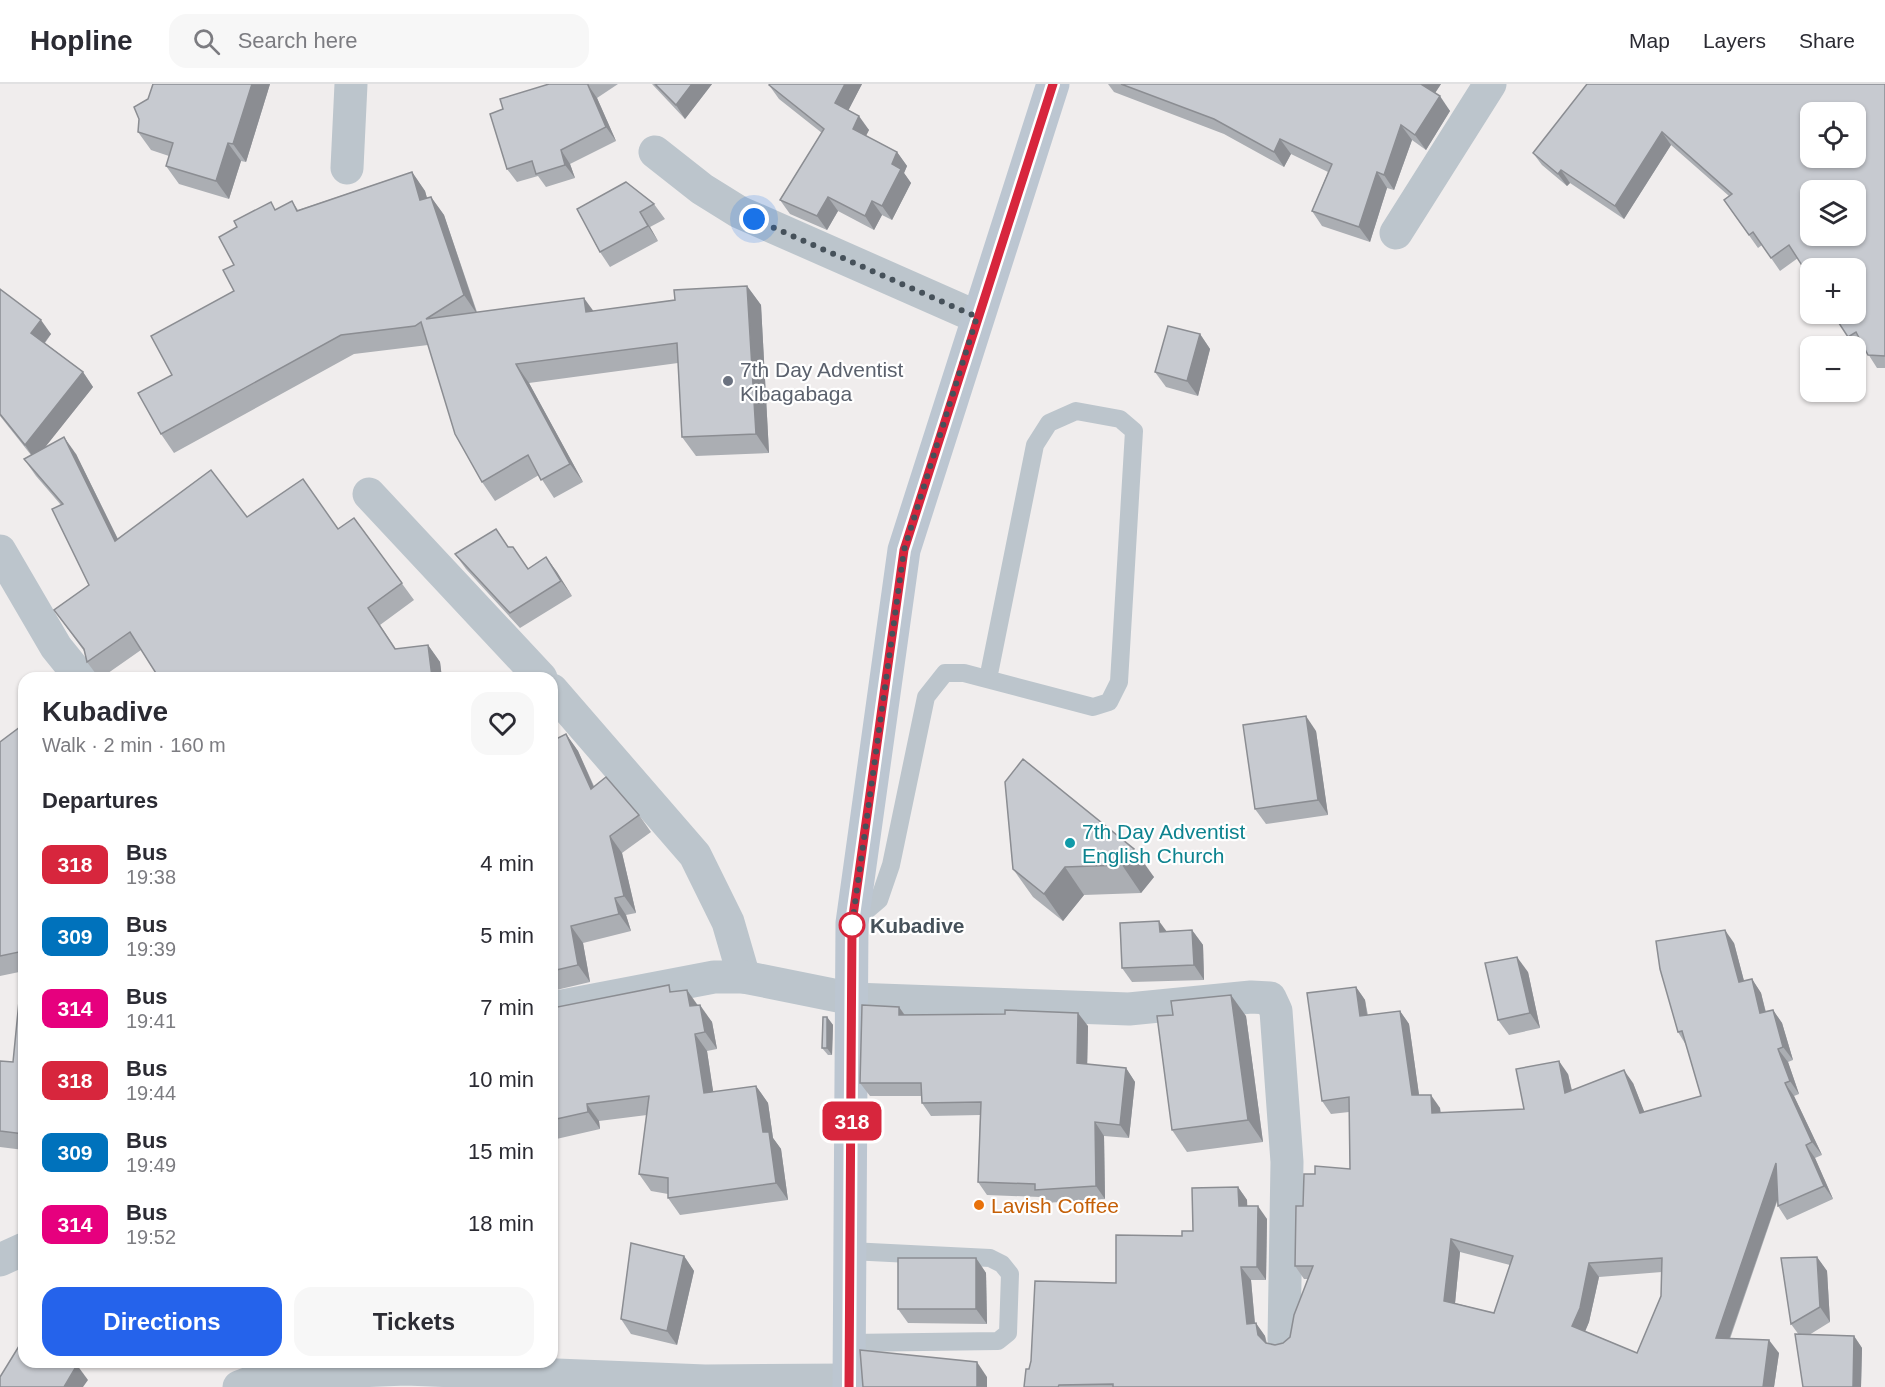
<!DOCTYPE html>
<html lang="en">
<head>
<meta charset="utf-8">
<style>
  :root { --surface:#fff; --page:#f7f7f7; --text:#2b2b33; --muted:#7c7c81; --line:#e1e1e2; --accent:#2563eb }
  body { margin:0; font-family:Arial,sans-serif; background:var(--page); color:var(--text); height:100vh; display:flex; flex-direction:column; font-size:22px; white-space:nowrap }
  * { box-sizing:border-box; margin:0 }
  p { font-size:20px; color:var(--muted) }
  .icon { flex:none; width:33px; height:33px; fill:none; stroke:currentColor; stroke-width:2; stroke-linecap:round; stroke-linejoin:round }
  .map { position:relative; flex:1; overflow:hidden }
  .details { position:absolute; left:18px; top:588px; width:540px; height:696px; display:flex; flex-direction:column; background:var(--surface); border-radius:18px; box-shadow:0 2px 4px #0004 }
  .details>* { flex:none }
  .badge { padding:0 12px; border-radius:9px; font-size:21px; line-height:39px }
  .tools { position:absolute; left:1800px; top:18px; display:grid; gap:12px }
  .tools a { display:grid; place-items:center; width:66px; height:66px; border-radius:12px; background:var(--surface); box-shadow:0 2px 4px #0004; font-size:30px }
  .you { position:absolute; width:30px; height:30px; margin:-15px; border:4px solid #fff; border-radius:50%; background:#1a73e8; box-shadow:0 0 0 9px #1a73e833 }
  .map>.badge { position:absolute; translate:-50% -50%; box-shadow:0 0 0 3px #fff }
  h2 { padding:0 24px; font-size:22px; line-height:54px }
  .round { display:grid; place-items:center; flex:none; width:63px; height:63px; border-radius:18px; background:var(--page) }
  .overview { display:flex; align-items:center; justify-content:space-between; height:102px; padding:0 24px }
  h1 { font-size:28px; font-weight:800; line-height:45px }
  .cta { display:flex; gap:12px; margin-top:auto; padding:12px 24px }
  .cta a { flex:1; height:69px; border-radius:18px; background:var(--accent); color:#fff; font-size:24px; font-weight:800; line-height:69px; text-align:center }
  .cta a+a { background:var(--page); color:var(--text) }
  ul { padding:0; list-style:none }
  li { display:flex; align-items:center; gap:18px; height:72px; padding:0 24px }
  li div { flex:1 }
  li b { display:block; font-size:22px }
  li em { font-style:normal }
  li .badge { min-width:66px; font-weight:700; text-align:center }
  header { display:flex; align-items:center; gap:36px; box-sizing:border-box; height:84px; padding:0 30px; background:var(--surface); border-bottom:2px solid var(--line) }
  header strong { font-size:28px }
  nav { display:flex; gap:33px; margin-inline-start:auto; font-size:21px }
  .search { width:420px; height:54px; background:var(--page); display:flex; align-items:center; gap:15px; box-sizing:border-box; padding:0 21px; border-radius:18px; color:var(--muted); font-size:22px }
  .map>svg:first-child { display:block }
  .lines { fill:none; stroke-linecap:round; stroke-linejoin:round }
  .service { stroke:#bcc5cc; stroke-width:18 }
  .minor { stroke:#bcc5cc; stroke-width:33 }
  .secondary { stroke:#bcc6d1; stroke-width:33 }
  .wall { fill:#abaeb3; fill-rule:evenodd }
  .shaded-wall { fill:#8b8d92 }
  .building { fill:#c7cad0; stroke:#8b8d92; stroke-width:1.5; fill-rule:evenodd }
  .line-casing { stroke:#fff; stroke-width:14 }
  .line { stroke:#d7263d; stroke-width:9 }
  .walk { stroke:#46515a; stroke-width:6; stroke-dasharray:0 10.8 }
  .worship-dot { fill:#6b7280; stroke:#fff; stroke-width:2 }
  .culture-dot { fill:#0f9aa8; stroke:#fff; stroke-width:2 }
  .stop-dot { fill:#fff; stroke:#d7263d; stroke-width:3 }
  .food-dot { fill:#e8710a; stroke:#fff; stroke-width:2 }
  .labels { text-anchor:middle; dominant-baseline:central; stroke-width:4.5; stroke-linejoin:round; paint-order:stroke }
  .worship-label { font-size:21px; fill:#5b616d; stroke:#fff; text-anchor:start }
  .culture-label { font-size:21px; fill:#0d838f; stroke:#fff; text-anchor:start }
  .stop-label { font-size:21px; font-weight:bold; fill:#46515a; stroke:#fff; text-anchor:start }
  .food-label { font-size:21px; fill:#c56008; stroke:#fff; text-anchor:start }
</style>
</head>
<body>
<header>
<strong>Hopline</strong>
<div class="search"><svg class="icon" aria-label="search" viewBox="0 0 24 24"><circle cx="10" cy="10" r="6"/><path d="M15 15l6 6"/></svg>Search here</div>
<nav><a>Map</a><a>Layers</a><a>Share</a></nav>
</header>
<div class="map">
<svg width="1885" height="1303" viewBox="0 0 1885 1303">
  <rect width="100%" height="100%" fill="#f0eded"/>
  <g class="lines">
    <!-- service -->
    <g class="service">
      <polyline points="852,839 879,816 891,781 926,613 945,589 964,589 1093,623 1109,618 1119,598 1134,347 1120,335 1076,327 1049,339 1035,361 988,595"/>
      <polyline points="849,1259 998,1257 1008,1249 1010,1190 1002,1180 990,1174 850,1167"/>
    </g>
    <!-- minor -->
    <g class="minor">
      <polyline points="655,68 702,105 739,128 977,233"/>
      <polyline points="347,84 351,0"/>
      <polyline points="1396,149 1490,0"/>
      <polyline points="369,410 541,594"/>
      <polyline points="0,467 56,563 81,594"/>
      <polyline points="552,606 695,771 728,838 744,893"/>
      <polyline points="552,924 714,893 744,893 853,915 1129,925 1251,913 1270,914 1276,927 1287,1078 1284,1256"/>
      <polyline points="0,1176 24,1165"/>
      <polyline points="239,1303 252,1298 307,1289 406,1285 705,1297 849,1296"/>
    </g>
    <!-- secondary -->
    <polyline class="secondary" points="849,1303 852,839 904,466 1053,0"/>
  </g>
  <!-- wall -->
  <g class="wall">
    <polygon points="153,0 270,0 246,78 241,77 229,115 179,100 166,82 169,72 151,66 138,48"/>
    <polygon points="549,0 618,0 597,14 616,57 570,80 575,94 546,103 538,92 517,98 507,85 503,25"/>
    <polygon points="652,0 712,0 685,35"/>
    <polygon points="770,0 862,0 848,26 869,46 866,52 897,68 907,82 904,89 911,99 892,136 882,131 874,146 838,127 827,146 790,130 780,116 822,49 779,15 769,1"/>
    <polygon points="1108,0 1441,0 1435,9 1450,27 1426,66 1412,56 1394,106 1387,104 1370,158 1322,142 1312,127 1328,88 1291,70 1284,83 1224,50 1114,8"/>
    <polygon points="1885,0 1885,284 1877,284 1863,262 1857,266 1798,174 1780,187 1762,161 1758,164 1724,116 1729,112 1671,61 1624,135 1570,99 1567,102 1542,81 1533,69"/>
    <polygon points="412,88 425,107 427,114 431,113 444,131 477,228 593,227 675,216 747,202 761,221 769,369 696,372 682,353 678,279 529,299 583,398 554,414 539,391 495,417 482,398 428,261 354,270 174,369 161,350 172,291 234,207 234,181 292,117 298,126"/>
    <polygon points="654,120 665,135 650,143 658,157 610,183 600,168 577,125"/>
    <polygon points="0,205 51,250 45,259 83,288 93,303 44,364 76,370 118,455 247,433 338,445 354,434 414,516 380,541 396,565 428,561 440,578 442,594 159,594 141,566 101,594 99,594 87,578 84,567 54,526 89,501 61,421 36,392 24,375 31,371 0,332"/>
    <polygon points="1200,250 1210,265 1198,312 1166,303 1155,288"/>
    <polygon points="509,463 529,485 546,473 572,512 520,544 466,485 455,470"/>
    <polygon points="24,640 24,887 0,892 0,658"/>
    <polygon points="1316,647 1328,731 1266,740 1255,725"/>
    <polygon points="566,650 578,667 594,702 639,731 651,748 622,769 636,829 626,831 631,847 583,859 590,898 552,907 552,657"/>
    <polygon points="1005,698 1154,793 1141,809 1084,811 1063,837 1033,813 1013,785"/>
    <polygon points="1192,846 1203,861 1204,896 1132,898 1122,884 1167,847"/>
    <path d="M1734,859L1744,897L1752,895L1761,909L1766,928L1773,926L1782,939L1793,976L1788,978L1799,1010L1794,1012L1822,1071L1815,1074L1833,1115L1787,1136L1778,1122V1115L1730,1255L1779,1269L1774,1303H1024L1029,1285L1116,1199L1182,1152L1193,1147L1238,1103L1247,1116V1122L1267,1135L1266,1196H1251L1255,1239L1265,1252L1267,1259L1275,1261L1283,1259L1290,1253L1308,1195H1304L1295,1182L1303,1122L1315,1090L1350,1085L1349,1028L1331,1030L1322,1017L1356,903L1365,916L1368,931L1400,927L1409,940L1419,1011L1440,1024L1441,1029L1524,1025L1568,990L1572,1006L1633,999L1644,1028L1701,1012L1686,961L1678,948ZM1460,1168L1510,1181L1494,1229L1455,1219ZM1662,1188L1661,1212L1637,1269L1585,1247L1589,1238L1599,1193Z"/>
    <polygon points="1528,888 1540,944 1509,951 1498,936"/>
    <polygon points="24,897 24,1066 0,1063 0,977 13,978"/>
    <polygon points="674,908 698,921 712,938 717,965 707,967 713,1008 756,1002 768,1019 773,1054 781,1065 788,1116 680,1131 668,1114 668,1110 651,1107 639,1090 647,1031 599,1037 600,1045 552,1056 552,924"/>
    <polygon points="899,923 905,931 1088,942 1087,980 1126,984 1135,998 1129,1054 1104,1052 1105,1115 1045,1119 1040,1113 987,1111 978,1098 980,1031 931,1032 922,1019 922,1012 870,1012 860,999"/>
    <polygon points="1246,932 1263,1058 1187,1068 1172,1046"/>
    <polygon points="827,933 833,941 832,971 828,971 822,964"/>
    <polygon points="684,1172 694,1187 677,1261 631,1250 621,1235"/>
    <polygon points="1817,1173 1827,1187 1830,1238 1809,1251 1854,1252 1862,1264 1861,1303 1803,1303 1799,1251 1791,1240"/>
    <polygon points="976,1174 986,1189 987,1240 908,1239 898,1225"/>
  </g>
  <!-- shaded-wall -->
  <g class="shaded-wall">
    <polygon points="252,0 270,0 246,78 233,60"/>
    <polygon points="692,0 712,0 685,35 676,21"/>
    <polygon points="845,0 862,0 845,33 835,19"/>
    <polygon points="1421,0 1441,0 1431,15"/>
    <polygon points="588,1 597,14 616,57 606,43"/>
    <polygon points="1440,12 1450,27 1426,66 1415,51"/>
    <polygon points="859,32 869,46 862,59 853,45"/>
    <polygon points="1401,41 1412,56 1394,106 1384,91"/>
    <polygon points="1662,48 1671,61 1624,135 1615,122"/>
    <polygon points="1280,55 1291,70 1284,83 1274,68"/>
    <polygon points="228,59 241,77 229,115 216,97"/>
    <polygon points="561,66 570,80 575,94 565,81"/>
    <polygon points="897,68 907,82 904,89 911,99 892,136 882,122 892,80"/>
    <polygon points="1561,86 1570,99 1567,102 1558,90"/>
    <polygon points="412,88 425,107 433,135 420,116"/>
    <polygon points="1377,88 1387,104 1370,158 1359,143"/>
    <polygon points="431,113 444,131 477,230 464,211"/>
    <polygon points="828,113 838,127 827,146 817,132"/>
    <polygon points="872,117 882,131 874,146 865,132"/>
    <polygon points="640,128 650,143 658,157 648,142"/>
    <polygon points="747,202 761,221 769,369 756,350"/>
    <polygon points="584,214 597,232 586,228"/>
    <polygon points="41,236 51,250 41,263 31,249"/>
    <polygon points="1200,250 1210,265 1198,312 1187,297"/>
    <polygon points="516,280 529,299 583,398 570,380"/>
    <polygon points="83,288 93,303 35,376 25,361"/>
    <polygon points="64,353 76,370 127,474 115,457"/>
    <polygon points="546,473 557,488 572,512 561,497"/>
    <polygon points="428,561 440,578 442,594 433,594 432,593"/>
    <polygon points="1306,632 1316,647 1328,731 1318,716"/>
    <polygon points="566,650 578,667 602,722 591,705"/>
    <polygon points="610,752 622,769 636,829 624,812"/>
    <polygon points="1134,765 1154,793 1141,809 1122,781"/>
    <polygon points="1065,783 1084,811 1063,837 1044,810"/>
    <polygon points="615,814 626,831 631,847 619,830"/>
    <polygon points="1159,837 1170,852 1160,848"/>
    <polygon points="571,842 583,859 590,898 578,881"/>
    <polygon points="1192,846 1203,861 1204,896 1194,881"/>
    <polygon points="1725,846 1734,859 1748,912 1739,898"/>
    <polygon points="1517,873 1528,888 1540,944 1530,929"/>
    <polygon points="1752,895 1761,909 1769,942 1760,929"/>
    <polygon points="1356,903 1365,916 1369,945 1360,932"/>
    <polygon points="687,906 699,923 690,922"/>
    <polygon points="1231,911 1246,932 1263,1058 1248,1036"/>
    <polygon points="700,921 712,938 717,965 705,948"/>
    <polygon points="899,923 908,936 899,931"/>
    <polygon points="1773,926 1782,939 1793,976 1783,963"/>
    <polygon points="1400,927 1409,940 1421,1025 1412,1011"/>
    <polygon points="1078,929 1088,942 1087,992 1077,979"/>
    <polygon points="827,933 833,941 832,971 827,964"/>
    <polygon points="695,950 707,967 716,1026 704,1009"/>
    <polygon points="1778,965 1788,978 1799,1010 1790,997"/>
    <polygon points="1559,977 1568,990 1575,1022 1565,1009"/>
    <polygon points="1126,984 1135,998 1129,1054 1120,1041"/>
    <polygon points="1624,986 1633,999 1650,1042 1640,1029"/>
    <polygon points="1785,999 1794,1012 1822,1071 1812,1058"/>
    <polygon points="756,1002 768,1019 773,1054 781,1065 788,1116 776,1099 763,1048"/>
    <polygon points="1431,1011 1440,1024 1441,1042 1432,1029"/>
    <polygon points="587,1020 599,1037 600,1045 588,1028"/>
    <polygon points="1095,1038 1104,1052 1105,1115 1096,1102"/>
    <polygon points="1806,1061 1815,1074 1833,1115 1824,1102"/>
    <polygon points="1776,1079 1785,1093 1725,1267 1716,1254"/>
    <polygon points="1238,1103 1247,1116 1248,1135 1239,1122"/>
    <polygon points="1258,1122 1267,1135 1266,1196 1257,1183"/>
    <polygon points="1451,1155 1460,1168 1454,1230 1444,1217"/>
    <polygon points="684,1172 694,1187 677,1261 667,1247"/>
    <polygon points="1817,1173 1827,1187 1830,1238 1820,1223"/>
    <polygon points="976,1174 986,1189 987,1240 976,1225"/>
    <polygon points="1589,1179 1599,1193 1589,1238 1582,1255 1572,1242"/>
    <polygon points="1241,1183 1251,1196 1256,1253 1247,1240"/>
    <polygon points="1256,1239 1265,1252 1267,1265 1258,1251"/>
    <polygon points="1854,1252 1862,1264 1861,1303 1853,1303"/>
    <polygon points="1769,1256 1779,1269 1774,1303 1763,1303"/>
    <polygon points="977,1278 987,1293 987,1303 977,1303"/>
    <polygon points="77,1281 88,1296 83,1303 64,1303"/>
  </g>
  <!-- building -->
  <g class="building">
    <polygon points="153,0 252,0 233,60 228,59 216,97 166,82 173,59 138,48 139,35 134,23 148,15"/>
    <polygon points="549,0 588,0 588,1 606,43 561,66 565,81 536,90 532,77 507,85 490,30 503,25 500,15"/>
    <polygon points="655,0 692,0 676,21"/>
    <polygon points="770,0 845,0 835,19 859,32 853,45 897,68 892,80 901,85 882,122 872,117 865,132 828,113 817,132 780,116 824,45 769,1"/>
    <polygon points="1121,0 1421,0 1440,12 1415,51 1401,41 1384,91 1377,88 1359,143 1312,127 1332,80 1280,55 1274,68 1214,35"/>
    <path d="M1587,0H1885V272L1868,271L1856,248L1848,253L1833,230H1856V184H1810V194L1789,161L1771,174L1753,148L1749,151L1724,116L1732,110L1662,48L1615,122L1561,86L1558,90L1533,69ZM1810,28H1856V74H1810ZM1810,106H1856V152H1810Z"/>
    <polygon points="412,88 420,116 431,113 464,211 426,235 584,214 586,228 675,216 674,206 747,202 756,350 682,353 677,259 516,280 570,380 541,396 528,371 482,398 455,350 421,238 415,242 341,251 161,350 138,309 172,291 151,252 234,207 223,186 234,181 219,153 237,143 234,137 271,118 275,126 292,117 297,127"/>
    <polygon points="626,98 654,120 640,128 648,142 600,168 577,125"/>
    <polygon points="0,205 41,236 31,249 83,288 25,361 0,330"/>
    <polygon points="1168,242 1200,250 1187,297 1155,288"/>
    <polygon points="64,353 115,457 211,386 247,433 303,395 338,445 354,434 402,499 368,524 395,565 428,561 432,593 423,594 159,594 130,548 87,578 84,565 54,526 89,501 52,425 63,420 24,375"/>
    <polygon points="496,445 508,463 513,463 528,485 546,473 561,497 510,529 455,470"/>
    <polygon points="1306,632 1318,716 1255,725 1243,641"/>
    <polygon points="24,640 24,867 0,872 0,658"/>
    <polygon points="566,650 591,705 606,693 639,731 610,752 624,812 615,814 619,830 571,842 578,881 552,887 552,657"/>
    <polygon points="1023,675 1134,765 1122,781 1065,783 1044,810 1013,785 1005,698"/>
    <polygon points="1159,837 1160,848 1192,846 1194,881 1122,884 1120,839"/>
    <path d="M1725,846L1739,898L1752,895L1760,929L1773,926L1783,963L1778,965L1790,997L1785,999L1812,1058L1806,1061L1824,1102L1778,1122L1776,1079L1716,1254L1769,1256L1763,1303H1113V1300L1059,1301L1058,1303H1024L1026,1285H1029L1031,1277L1035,1197L1116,1199V1151L1182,1152V1147H1193L1192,1104L1238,1103L1239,1122H1258L1257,1183H1241L1247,1240L1256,1239L1258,1251L1266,1259L1275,1261L1283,1259L1290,1253L1294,1231L1313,1182H1295L1296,1122H1303L1304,1090H1315V1082L1350,1085L1349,1013L1322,1017L1307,909L1356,903L1360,932L1400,927L1412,1011H1431L1432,1029L1524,1025L1516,985L1559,977L1565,1009L1624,986L1640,1029L1701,1012L1682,947L1678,948L1660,885L1656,857ZM1451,1155L1513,1172L1494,1229L1444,1217ZM1662,1174L1661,1212L1637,1269L1572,1242L1580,1224L1589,1179Z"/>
    <polygon points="1517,873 1530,929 1498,936 1485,879"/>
    <polygon points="21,897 24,897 24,1050 0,1047 0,977 13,978"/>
    <polygon points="669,901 670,908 687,906 690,922 700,921 705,948 695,950 704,1009 756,1002 763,1048 769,1048 776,1099 668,1114 668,1094 639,1090 649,1012 587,1020 588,1028 552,1036 552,924"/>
    <polygon points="1231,911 1248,1036 1172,1046 1157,932 1173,931 1171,917"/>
    <polygon points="862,921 899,923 899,931 1005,930 1005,926 1078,929 1077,979 1126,984 1120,1041 1095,1038 1096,1102 1035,1106 1035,1100 978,1098 981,1018 922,1019 921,999 860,999"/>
    <polygon points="823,933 827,933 827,964 822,964"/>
    <polygon points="631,1159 684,1172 667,1247 621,1235"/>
    <polygon points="1817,1173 1820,1223 1791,1240 1781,1174"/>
    <rect x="898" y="1174" width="78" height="51"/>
    <polygon points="1795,1250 1854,1252 1853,1303 1803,1303"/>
    <polygon points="24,1254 24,1278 73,1278 77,1281 64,1303 0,1303 0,1293"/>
    <polygon points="860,1266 977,1278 977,1303 863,1303"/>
  </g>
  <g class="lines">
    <!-- line casing -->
    <g class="line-casing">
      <polyline id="line" points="849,1303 852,839 904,466 1053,0"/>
    </g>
    <!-- line -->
    <use href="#line" class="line"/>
    <!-- walk -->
    <polyline class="walk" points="754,135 977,233 904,466 852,841"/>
  </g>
  <!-- markers -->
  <circle class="worship-dot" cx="728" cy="297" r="6"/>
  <circle class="culture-dot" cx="1070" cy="759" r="6"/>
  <circle class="stop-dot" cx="852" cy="841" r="12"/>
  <circle class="food-dot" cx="979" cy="1121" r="6"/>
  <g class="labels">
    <!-- worship labels -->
    <g class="worship-label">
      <text x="740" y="285">7th Day Adventist<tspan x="740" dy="24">Kibagabaga</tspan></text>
    </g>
    <!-- culture labels -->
    <g class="culture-label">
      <text x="1082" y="747">7th Day Adventist<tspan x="1082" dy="24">English Church</tspan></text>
    </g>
    <!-- stop labels -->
    <g class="stop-label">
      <text x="870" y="841">Kubadive</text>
    </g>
    <!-- food labels -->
    <g class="food-label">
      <text x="991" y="1121">Lavish Coffee</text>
    </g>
  </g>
</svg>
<div class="tools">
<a><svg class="icon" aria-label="locate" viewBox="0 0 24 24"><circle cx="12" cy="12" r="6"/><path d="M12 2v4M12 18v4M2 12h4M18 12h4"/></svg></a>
<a><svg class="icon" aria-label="layers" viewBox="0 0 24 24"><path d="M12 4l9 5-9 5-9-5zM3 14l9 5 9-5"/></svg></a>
<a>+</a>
<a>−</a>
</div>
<div class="you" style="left:754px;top:135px"></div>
<b class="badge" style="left:852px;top:1037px;background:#d7263d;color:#fff">318</b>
<section class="details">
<div class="overview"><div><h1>Kubadive</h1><p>Walk · 2 min · 160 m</p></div><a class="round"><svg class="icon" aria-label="heart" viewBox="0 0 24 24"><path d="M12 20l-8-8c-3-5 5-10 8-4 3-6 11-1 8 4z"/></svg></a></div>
<h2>Departures</h2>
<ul>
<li><span class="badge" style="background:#d7263d;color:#fff">318</span><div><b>Bus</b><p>19:38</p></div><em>4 min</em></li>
<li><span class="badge" style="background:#0072bc;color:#fff">309</span><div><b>Bus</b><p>19:39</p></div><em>5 min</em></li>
<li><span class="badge" style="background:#e6007e;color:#fff">314</span><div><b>Bus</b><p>19:41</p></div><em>7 min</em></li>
<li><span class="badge" style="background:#d7263d;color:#fff">318</span><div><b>Bus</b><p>19:44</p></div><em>10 min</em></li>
<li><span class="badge" style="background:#0072bc;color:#fff">309</span><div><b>Bus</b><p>19:49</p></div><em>15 min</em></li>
<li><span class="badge" style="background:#e6007e;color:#fff">314</span><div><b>Bus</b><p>19:52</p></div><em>18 min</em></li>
</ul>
<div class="cta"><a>Directions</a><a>Tickets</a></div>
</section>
</div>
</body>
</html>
